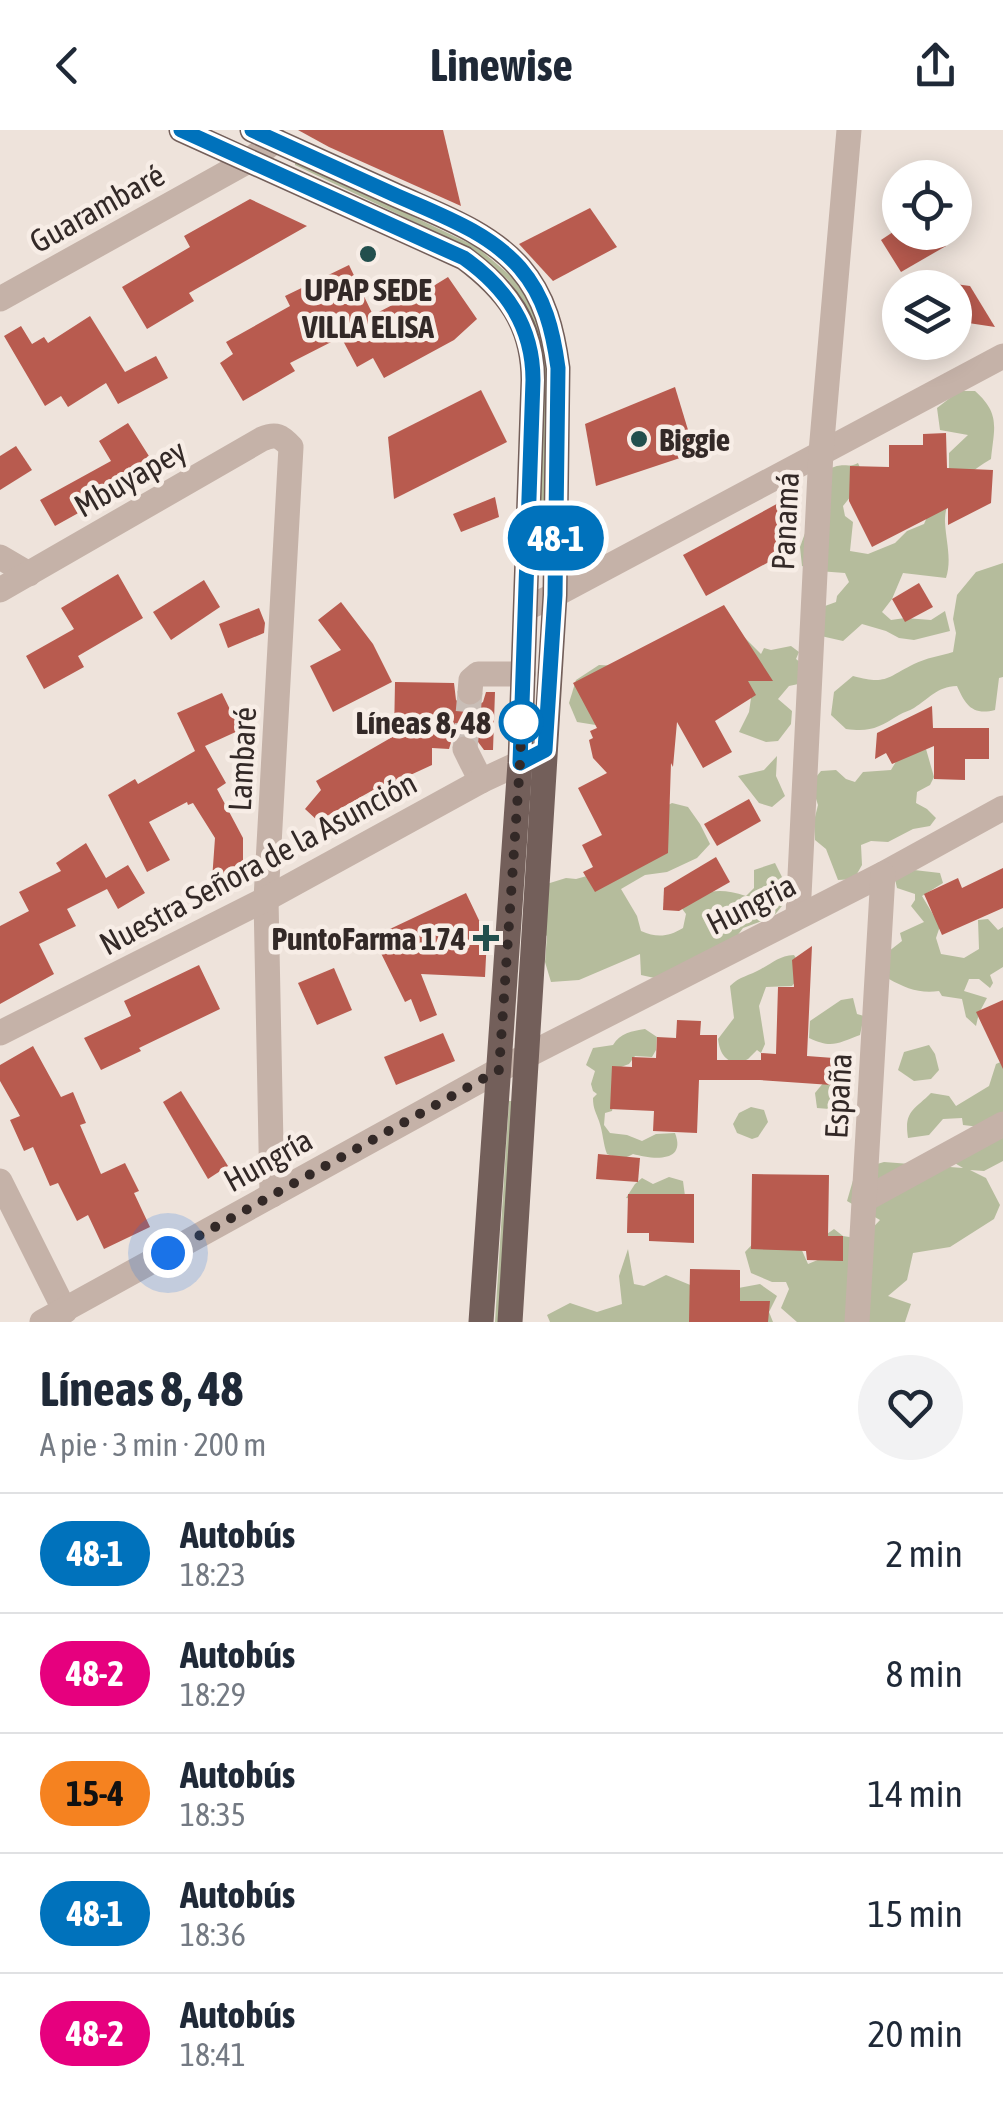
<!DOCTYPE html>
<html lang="es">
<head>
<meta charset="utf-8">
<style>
  :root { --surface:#fff; --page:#f2f2f3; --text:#1f2937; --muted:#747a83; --line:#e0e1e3 }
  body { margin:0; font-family:"Asap Condensed",sans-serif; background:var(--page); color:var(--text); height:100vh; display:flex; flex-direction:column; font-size:38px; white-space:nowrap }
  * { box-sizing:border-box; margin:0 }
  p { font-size:32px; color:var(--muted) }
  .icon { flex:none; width:55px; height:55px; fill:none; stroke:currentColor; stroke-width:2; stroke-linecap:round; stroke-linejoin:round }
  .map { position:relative; height:1192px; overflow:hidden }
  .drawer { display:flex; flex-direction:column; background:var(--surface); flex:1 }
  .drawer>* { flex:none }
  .badge { padding:0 20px; border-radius:32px; font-size:35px; line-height:65px }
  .fabs { position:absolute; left:882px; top:30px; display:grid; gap:20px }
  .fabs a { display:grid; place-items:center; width:90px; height:90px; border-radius:50%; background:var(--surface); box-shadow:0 5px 25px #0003; font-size:50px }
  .you { position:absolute; width:50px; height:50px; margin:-25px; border:8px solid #fff; border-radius:50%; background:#1a73e8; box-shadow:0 0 0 15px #1a73e833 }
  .map>.badge { position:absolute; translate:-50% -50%; box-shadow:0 0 0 5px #fff }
  .round { display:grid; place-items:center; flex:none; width:105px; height:105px; border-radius:52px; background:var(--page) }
  .overview { display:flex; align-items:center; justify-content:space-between; height:170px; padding:0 40px }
  h1 { font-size:48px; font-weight:700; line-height:75px }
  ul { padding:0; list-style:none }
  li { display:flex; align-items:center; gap:30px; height:120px; padding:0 40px; border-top:2px solid var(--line) }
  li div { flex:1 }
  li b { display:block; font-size:38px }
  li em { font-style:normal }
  li .badge { min-width:110px; font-weight:700; text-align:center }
  header { display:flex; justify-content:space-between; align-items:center; height:130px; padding:0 40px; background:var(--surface); font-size:45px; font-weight:700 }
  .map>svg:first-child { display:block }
  .green { fill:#b5bc9c }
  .building { fill:#b85b4f }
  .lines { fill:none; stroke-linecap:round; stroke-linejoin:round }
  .minor-tunnel { stroke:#c9beb7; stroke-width:25; stroke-dasharray:25 12; stroke-linecap:butt }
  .minor { stroke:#c5b2a8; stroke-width:25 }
  .major { stroke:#735f5a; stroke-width:25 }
  .line-casing { stroke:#fff; stroke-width:22 }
  .line { stroke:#0072bc; stroke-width:15 }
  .walk { stroke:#332927; stroke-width:10; stroke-dasharray:0 18 }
  .poi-dot { fill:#224f4d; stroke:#f7ede6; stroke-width:4 }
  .stop-dot { fill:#fff; stroke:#0072bc; stroke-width:5 }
  .labels { text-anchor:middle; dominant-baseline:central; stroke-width:9; stroke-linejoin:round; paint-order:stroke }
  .street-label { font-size:32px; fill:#332927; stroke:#f7ede6 }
  .poi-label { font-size:32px; font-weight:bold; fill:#332927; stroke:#f7ede6 }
  .stop-label { font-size:32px; font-weight:bold; fill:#332927; stroke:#f7ede6; text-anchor:end }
</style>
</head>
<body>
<header><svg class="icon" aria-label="back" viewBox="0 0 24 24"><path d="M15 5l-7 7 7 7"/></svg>Linewise<svg class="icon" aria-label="share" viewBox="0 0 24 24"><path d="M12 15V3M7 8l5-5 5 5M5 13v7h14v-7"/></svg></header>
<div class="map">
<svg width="1003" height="1192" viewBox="0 0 1003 1192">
  <rect width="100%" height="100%" fill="#eee3db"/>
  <!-- green -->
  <g class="green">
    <polygon points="297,31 477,117 512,147 526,167 536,188 547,238 544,436 542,438 539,436 522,169 508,150 475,121 295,35 295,32"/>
    <path d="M959,261H975C1001,284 994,298 991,329C968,342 944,364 945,392C946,412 952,429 946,448L903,443L892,469L882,482L891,490L905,488L931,490L945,481L950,501L914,510L899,508L886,501L862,494L843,511L821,506L825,476L836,472L837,466L849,452L845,443L818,441L802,436L800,417L828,340C843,331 848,339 858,333L862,342L851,366L843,376L845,386L853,392L850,421L868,424L895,413L907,401L924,394L949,338V323L968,305L940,300L937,278Z"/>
    <path d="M1003,433V547L999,548L995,580C972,586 965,574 957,556C936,557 930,568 914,578C909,581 904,582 899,585C878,598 871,602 846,599L831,585L834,562L853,546C886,555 886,548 914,534C926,528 940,526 953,522L956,503L953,489L957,465L976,442Z"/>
    <polygon points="743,506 761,524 764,518 771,520 791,516 799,522 796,529 806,537 803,553 789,556 778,569 792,581 791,594 778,611 766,612 739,602 749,582 751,568 696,528"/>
    <polygon points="599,535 620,536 602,596 577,592 569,573 576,550"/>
    <polygon points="904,618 926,619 934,647 930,655 917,662 916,673 927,679 936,688 930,696 913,699 888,712 871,711 861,715 862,735 854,749 838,750 826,719 815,710 814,691 818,675 811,653 821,641 836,640 846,649 855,652 863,642 891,640"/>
    <polygon points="777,626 776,646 785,666 772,677 759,673 738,646 764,640"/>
    <path d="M672,673L688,677L700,694L710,714L697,728L667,742L645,745L621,759L637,786L641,801C657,808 668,807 683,798L686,784L680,776C705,760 718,757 746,766L754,758V740L775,733L786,755V771L773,787L743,798L731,814L668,851L641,845L640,824L579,850L551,852L545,832L547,806L543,803L537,757L566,748L576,749L605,741L645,687Z"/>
    <path d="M914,740L940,743L943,753L922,766L940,796L936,808L941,824L964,828L979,819L978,790L988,789L998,800L1003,797V837L990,845L993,853L990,858L979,849H969L964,861L987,868L979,883L976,896L966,887L962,869L942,866L939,861C920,864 905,858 889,849L884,825L902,811L900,803L924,792L911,776L915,770V764L897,758L894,745Z"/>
    <path d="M794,825L799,833L800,846L792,856L766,857L759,876L765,914L761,923L757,920L748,929L738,934C724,930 720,923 718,909L734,888L730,856C740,846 749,846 761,839C774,832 779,826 794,825Z"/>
    <path d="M853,868L857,884L864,886L860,905C838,913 832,919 809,908L810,891L841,870Z"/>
    <path d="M645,899L657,907L656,920L652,927L635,926L629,934L621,937L612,981L605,983L604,995L610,1003L627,1005L642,1011L656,1004L675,1003C687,1034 651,1029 633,1024C623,1030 617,1028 607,1024C603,1014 603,1002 599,991C596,982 593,979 593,968L597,964L593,961L591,954L595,941L586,935L593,918L613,915C620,903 632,901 645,899Z"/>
    <polygon points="929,915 935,924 939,940 931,949 914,951 898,940 904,922"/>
    <path d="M1003,931V1031L984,1041L970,1040L986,1048L1000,1075L994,1089L950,1117L913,1123L907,1150L888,1166L911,1174L905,1192H797L781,1178L789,1159L786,1152H772L751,1143L745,1122L765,1101L800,1116L808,1134L820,1129V1109L834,1099L843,1106L862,1109L880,1090L847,1071L856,1040L884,1032L963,1038L943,1026L980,997L963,995L962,988L943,989L929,1005L908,1008C904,981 913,981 931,963L949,966L956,976L989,956L996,934Z"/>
    <polygon points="824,952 846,956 850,968 842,980 817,978 815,963"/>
    <polygon points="509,971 512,971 500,1192 495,1192"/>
    <polygon points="751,977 764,980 768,992 758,1007 752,1009 737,1003 733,994 739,983"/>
    <polygon points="669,1047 683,1051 685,1066 640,1069 626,1068 635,1054 642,1048 653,1054"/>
    <polygon points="628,1119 634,1154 644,1156 666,1145 700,1159 733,1159 760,1154 777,1166 769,1182 773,1192 550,1192 547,1185 570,1173 597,1182 622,1174 619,1146"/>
  </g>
  <!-- building -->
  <g class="building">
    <polygon points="298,0 443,0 461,76 329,17"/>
    <polygon points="250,69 307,96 189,163 194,171 147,199 122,157 190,117 184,106"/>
    <polygon points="590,78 617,117 553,151 519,114"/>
    <polygon points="893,102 938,102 946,116 901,142 881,110"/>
    <polygon points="349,135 373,185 402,170 404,174 448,147 477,189 454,210 384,248 373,228 357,237 341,207 290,233 295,241 243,271 220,233 233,224 226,212 290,176 285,166"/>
    <polygon points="955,154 970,156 995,197 955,191"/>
    <polygon points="90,186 125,242 156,226 168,248 118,274 106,253 68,277 61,266 45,276 4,206 21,196 32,214 44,207 48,213"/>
    <polygon points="675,257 695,323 596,356 585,294"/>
    <polygon points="481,260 507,312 394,369 388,307"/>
    <polygon points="128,293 154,334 107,362 109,366 55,396 40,370 111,331 99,311"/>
    <polygon points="946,303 947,338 993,340 991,373 948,395 948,378 872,417 849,371 850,336 889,337 889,315 923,315 923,304"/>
    <polygon points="16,316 32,340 0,360 0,326"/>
    <polygon points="795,364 789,421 706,466 683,425"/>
    <polygon points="495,367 499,387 461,402 453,384"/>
    <polygon points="118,444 143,488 78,526 84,537 44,559 26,526 74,499 61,478"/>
    <polygon points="204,450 220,477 171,510 153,482"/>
    <polygon points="919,453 933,477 905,492 892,469"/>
    <polygon points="341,472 373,514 392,552 333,582 310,536 341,520 318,490"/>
    <polygon points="724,475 773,551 748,551 756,565 715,591 732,622 703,638 677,592 673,637 671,633 668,723 595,762 583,742 593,737 582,715 602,705 578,658 607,643 593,628 589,610 593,608 590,601 597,598 573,553"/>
    <polygon points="259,478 265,493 264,503 228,518 219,494"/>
    <polygon points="395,552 454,553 456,570 468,578 476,577 483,572 486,562 495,562 493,620 484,620 473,605 459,604 452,609 449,619 432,618 432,635 393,653 391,650 318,691 305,679 321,660 316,651 394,606"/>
    <polygon points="222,563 240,600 205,616 226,653 217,659 243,708 243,745 211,764 215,708 193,673 188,675 187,672 149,692 170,730 147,742 108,665 135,649 138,654 195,621 177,583"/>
    <polygon points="932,576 933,598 989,598 989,629 965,629 965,650 934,649 934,616 892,634 886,623 875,629 877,603"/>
    <polygon points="749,669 761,691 717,716 704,694"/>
    <polygon points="86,713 106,748 128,735 145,763 118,779 107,759 67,779 76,796 39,814 54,844 0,874 0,796 29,781 19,762 61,741 56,733"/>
    <polygon points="716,727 730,752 679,781 663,780 664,758"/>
    <polygon points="1003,738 1003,778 942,805 924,764 958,748 962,758"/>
    <polygon points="466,763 487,807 485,847 421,844 437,885 420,892 411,869 405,872 373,807"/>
    <polygon points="812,816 807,926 847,929 846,956 760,950 699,950 697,1003 653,1001 654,981 610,979 612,936 632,937 632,927 656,928 657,907 676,908 677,890 701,891 700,905 717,905 717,930 761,930 761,923 776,924 778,857 794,857 792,830"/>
    <polygon points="199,835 220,879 139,918 141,921 101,940 84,908 131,886 124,871"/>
    <polygon points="334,838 352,880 317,895 298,853"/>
    <polygon points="1003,870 1003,939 976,882"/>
    <polygon points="443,903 455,931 396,955 384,927"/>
    <polygon points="33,916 61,967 73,962 86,993 80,995 101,1044 125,1033 139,1061 134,1063 150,1097 104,1119 88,1085 77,1091 58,1053 50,1056 33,1017 24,1021 10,990 20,986 0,951 0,935"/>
    <polygon points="181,961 228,1036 208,1049 163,972"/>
    <polygon points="598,1024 640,1028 638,1052 596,1049"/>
    <polygon points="752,1044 829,1045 828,1106 843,1106 843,1131 807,1130 806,1121 751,1119"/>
    <polygon points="628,1064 694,1064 694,1113 649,1111 649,1103 627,1103"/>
    <polygon points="690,1139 740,1140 740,1171 770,1171 768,1192 689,1192"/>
  </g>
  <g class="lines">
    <!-- minor-tunnel -->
    <polyline class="minor-tunnel" points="465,619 470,562"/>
    <!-- minor -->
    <g class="minor">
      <polyline points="0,169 250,30 276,10"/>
      <polyline points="0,427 29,444"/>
      <path d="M0,460L262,309C276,303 281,306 291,317L266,769L272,1065"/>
      <polyline points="527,478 555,465 1003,226"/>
      <polyline points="470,562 471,550 478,544 523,544"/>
      <polyline points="465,619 481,651"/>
      <polyline points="798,786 821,322 849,0"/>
      <polyline points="0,903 266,769 481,651 537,625"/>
      <polyline points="0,1051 65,1181"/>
      <polyline points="864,1070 1003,994"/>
      <polyline points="42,1192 499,940 883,744 1003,678"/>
      <polyline points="857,1192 883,744"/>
    </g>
    <!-- major -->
    <g class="major">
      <path d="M181,0L464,128C507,160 533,194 533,250L520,633L481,1192"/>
      <path d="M252,0C299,21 346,43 393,64C437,84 488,101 520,138C545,167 553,201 558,238L555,465L510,1192"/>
    </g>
  </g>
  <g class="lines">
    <!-- line casing -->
    <g class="line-casing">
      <path id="line" d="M181,0L464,128C506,158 533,196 533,250L520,633L545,620L555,465L558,238C553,201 545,167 520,138C488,101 437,84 393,64C346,43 299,21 252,0"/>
    </g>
    <!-- line -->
    <use href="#line" class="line"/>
    <!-- walk -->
    <polyline class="walk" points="168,1123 499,940 520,633 522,583 521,592"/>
  </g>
  <!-- markers -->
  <g class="poi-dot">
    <circle cx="368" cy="124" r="10"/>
    <circle cx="639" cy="309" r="10"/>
    <path d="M481 793h10v10h10v10h-10v10h-10v-10h-10v-10h10z"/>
  </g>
  <circle class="stop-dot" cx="521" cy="592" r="20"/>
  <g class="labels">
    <!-- street labels -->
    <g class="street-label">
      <text transform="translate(97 78) rotate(-29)">Guarambaré</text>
      <text transform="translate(130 348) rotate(-30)">Mbuyapey</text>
      <text transform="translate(785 391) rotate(-87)">Panamá</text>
      <text transform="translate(242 629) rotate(-87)">Lambaré</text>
      <text transform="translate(258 733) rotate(-28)">Nuestra Señora de la Asunción</text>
      <text transform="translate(751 774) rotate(-27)">Hungria</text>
      <text transform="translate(838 966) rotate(-87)">España</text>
      <text transform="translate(268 1030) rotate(-29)">Hungría</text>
    </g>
    <!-- poi labels -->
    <g class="poi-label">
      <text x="368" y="159">UPAP SEDE<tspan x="368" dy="37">VILLA ELISA</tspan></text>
      <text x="659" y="309" text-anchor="start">Biggie</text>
      <text x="466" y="808" text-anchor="end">PuntoFarma 174</text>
    </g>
    <!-- stop labels -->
    <g class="stop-label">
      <text x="491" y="592">Líneas 8, 48</text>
    </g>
  </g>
</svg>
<div class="fabs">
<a><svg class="icon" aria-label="locate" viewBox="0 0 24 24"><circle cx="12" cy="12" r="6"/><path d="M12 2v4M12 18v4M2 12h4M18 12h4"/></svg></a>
<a><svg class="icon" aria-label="layers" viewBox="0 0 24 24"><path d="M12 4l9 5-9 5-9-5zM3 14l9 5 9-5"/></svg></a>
</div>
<div class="you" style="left:168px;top:1123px"></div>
<b class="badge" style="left:556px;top:408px;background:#0072bc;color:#fff">48-1</b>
</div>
<section class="drawer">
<div class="overview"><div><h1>Líneas 8, 48</h1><p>A pie · 3 min · 200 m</p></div><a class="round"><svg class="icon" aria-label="heart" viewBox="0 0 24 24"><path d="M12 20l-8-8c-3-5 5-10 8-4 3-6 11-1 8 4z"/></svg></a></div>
<ul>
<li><span class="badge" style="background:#0072bc;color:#fff">48-1</span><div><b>Autobús</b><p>18:23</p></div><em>2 min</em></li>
<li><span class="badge" style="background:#e6007e;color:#fff">48-2</span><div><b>Autobús</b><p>18:29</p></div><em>8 min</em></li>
<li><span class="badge" style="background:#f58220;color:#111">15-4</span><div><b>Autobús</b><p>18:35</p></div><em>14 min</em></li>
<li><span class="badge" style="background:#0072bc;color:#fff">48-1</span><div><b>Autobús</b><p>18:36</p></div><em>15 min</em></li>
<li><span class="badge" style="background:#e6007e;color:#fff">48-2</span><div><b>Autobús</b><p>18:41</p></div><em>20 min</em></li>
</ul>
</section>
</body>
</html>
